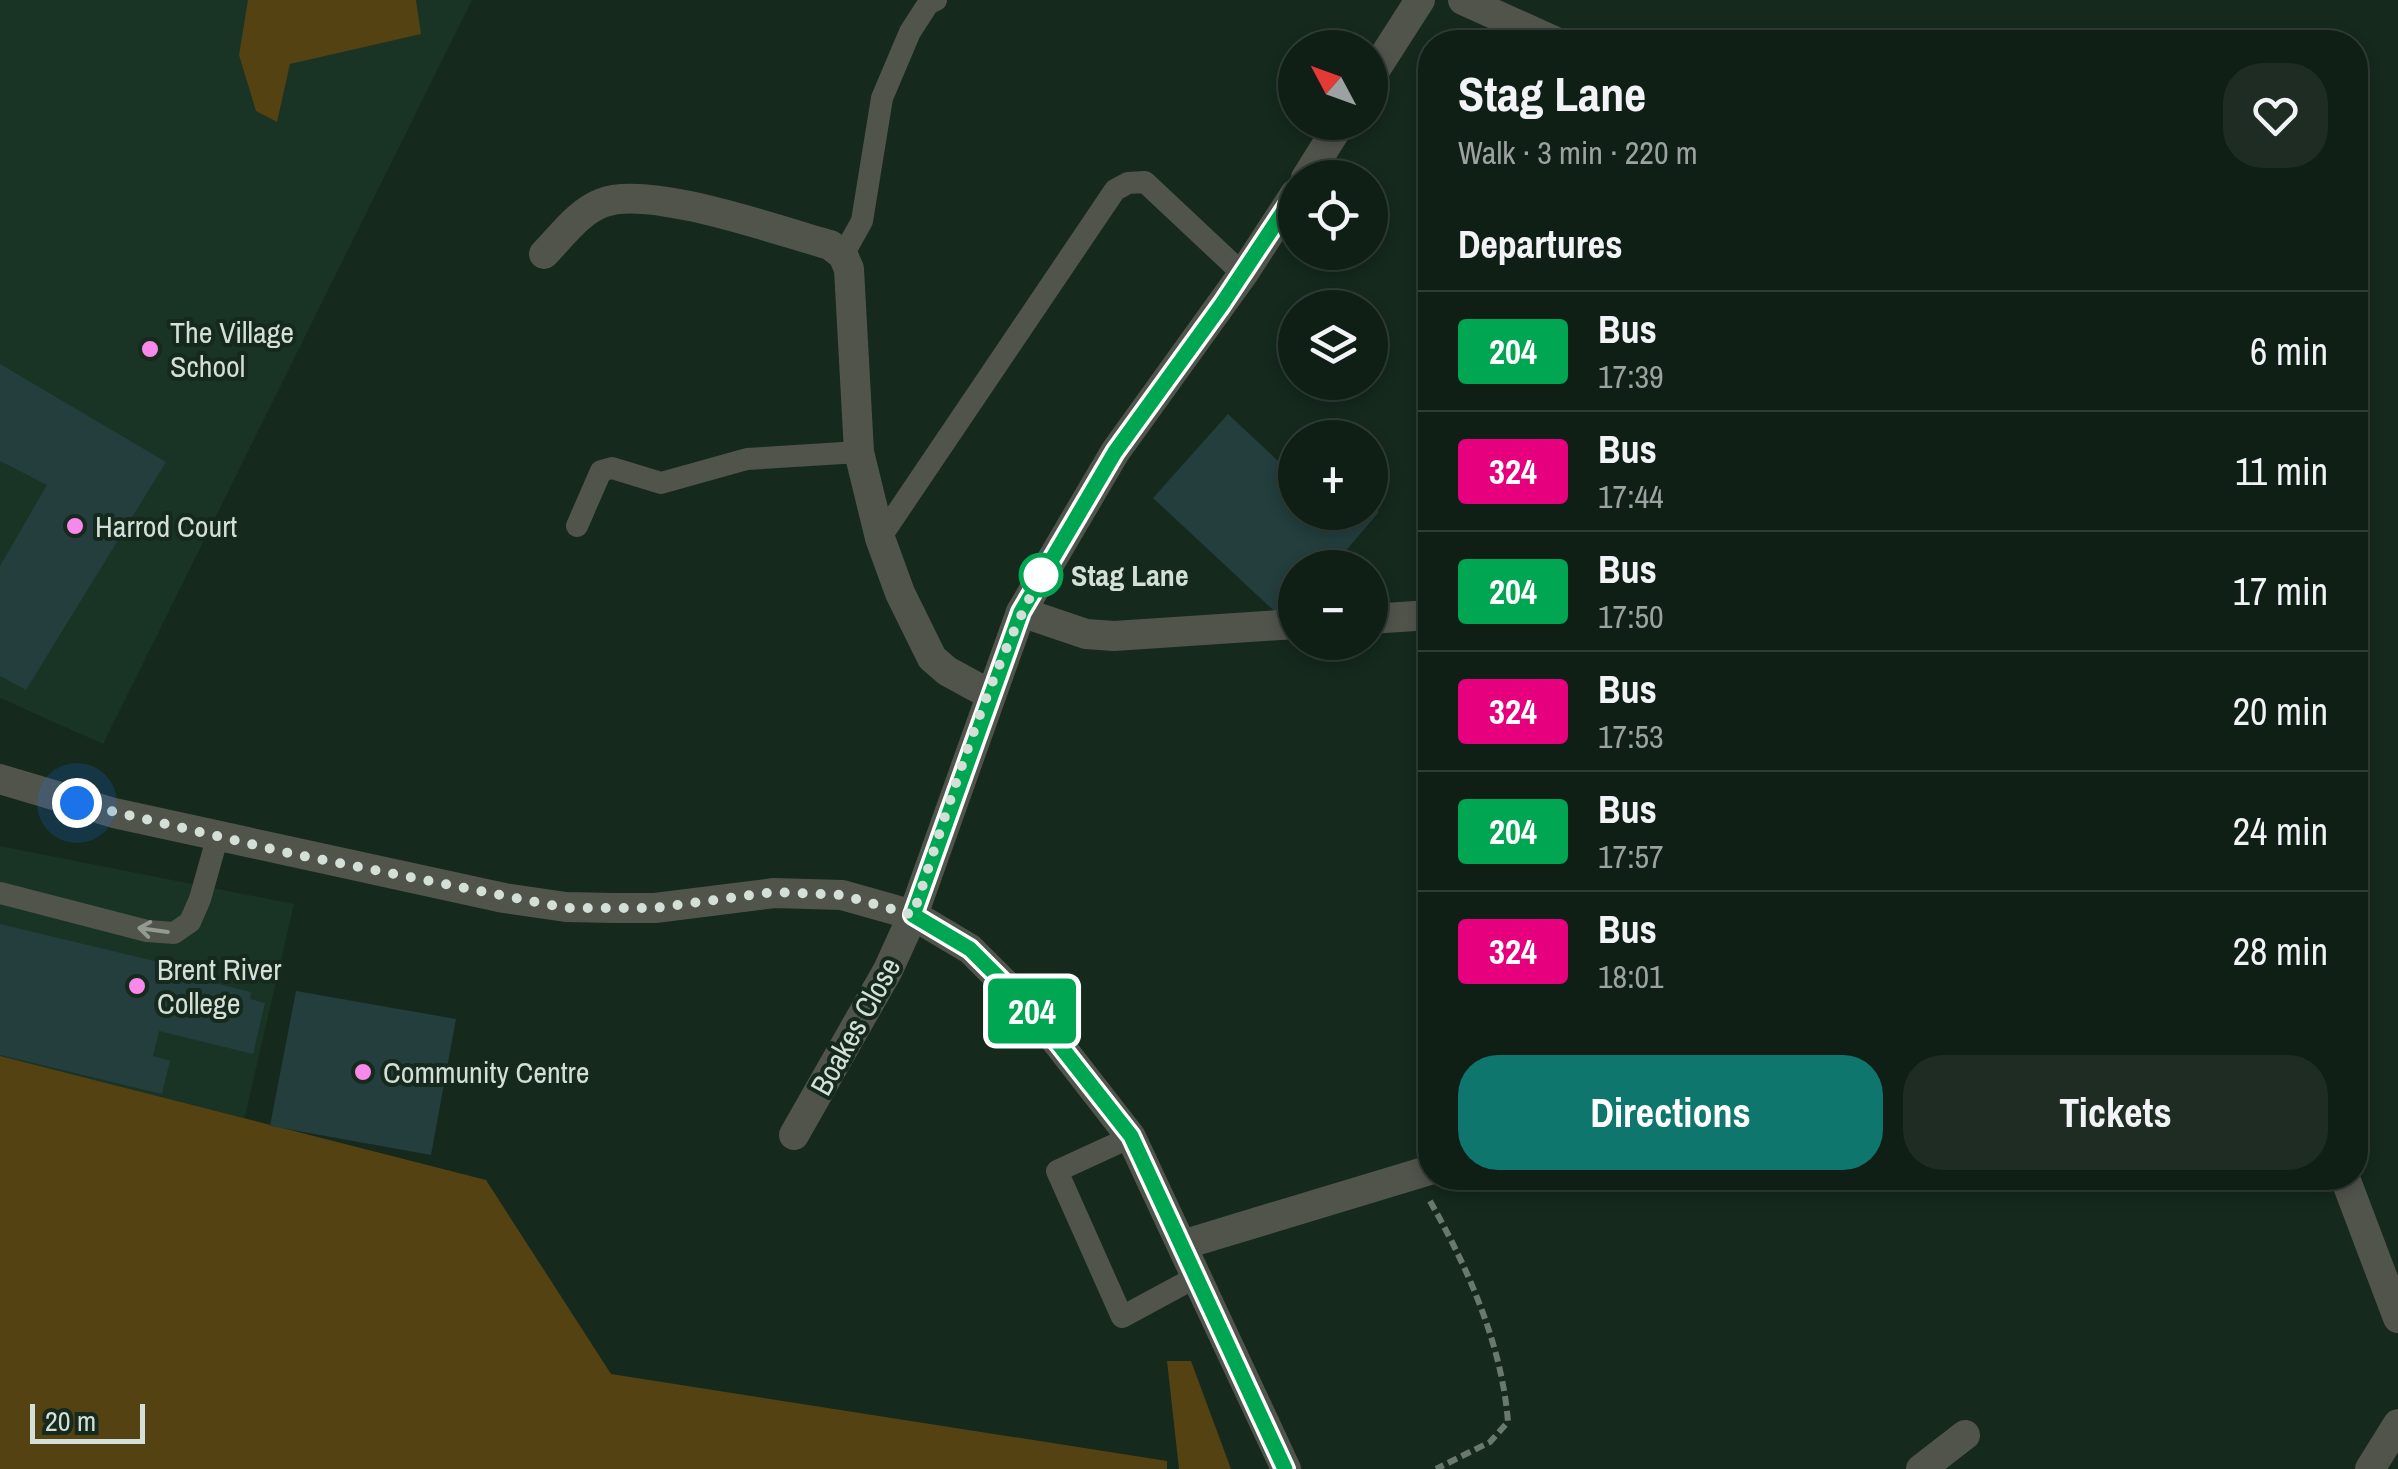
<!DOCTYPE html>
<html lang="en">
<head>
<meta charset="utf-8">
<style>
  :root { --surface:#101f16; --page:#1e2c23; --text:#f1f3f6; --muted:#9ca2a1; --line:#303d35; --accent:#0f766e }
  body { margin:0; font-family:"Archivo Narrow",sans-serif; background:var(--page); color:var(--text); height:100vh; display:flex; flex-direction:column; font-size:38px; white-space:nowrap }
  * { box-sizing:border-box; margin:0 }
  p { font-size:32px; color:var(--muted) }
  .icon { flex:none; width:55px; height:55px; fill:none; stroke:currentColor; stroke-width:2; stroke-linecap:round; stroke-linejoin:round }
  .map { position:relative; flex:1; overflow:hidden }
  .panel { position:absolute; left:1418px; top:30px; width:950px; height:1160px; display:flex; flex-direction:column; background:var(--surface); border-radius:40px; box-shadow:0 5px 15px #0003,0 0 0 2px var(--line) }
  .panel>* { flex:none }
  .badge { padding:0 20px; border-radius:8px; font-size:35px; line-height:65px }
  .needle { width:65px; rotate:311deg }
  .controls { position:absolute; left:1278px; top:30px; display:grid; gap:20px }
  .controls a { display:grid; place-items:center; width:110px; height:110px; border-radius:50%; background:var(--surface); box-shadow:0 5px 15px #0003,0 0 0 2px var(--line); font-size:50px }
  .scale { position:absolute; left:30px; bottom:25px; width:115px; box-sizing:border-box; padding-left:10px; border:5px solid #d3dfd7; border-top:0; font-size:28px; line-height:35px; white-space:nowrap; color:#d3dfd7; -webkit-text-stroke:8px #15291d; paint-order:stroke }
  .you { position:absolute; width:50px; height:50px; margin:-25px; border:8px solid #fff; border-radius:50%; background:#1a73e8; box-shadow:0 0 0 15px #1a73e833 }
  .map>.badge { position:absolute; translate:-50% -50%; box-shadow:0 0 0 5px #fff }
  h2 { padding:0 40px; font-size:38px; line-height:90px }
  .round { display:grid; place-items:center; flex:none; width:105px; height:105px; border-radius:40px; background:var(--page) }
  .headline { display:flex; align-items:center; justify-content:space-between; height:170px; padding:0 40px }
  h1 { font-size:48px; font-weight:700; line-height:75px }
  .action { display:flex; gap:20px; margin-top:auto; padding:20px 40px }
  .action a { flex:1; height:115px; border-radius:40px; background:var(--accent); color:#fff; font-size:40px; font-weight:700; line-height:115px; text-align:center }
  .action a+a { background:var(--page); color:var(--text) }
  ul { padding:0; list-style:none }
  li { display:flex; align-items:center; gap:30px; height:120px; padding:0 40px; border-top:2px solid var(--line) }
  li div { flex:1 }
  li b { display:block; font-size:38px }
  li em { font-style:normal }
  li .badge { min-width:110px; font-weight:700; text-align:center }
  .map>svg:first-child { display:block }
  .built { fill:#193324 }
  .green { fill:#544212 }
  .building { fill:#233e3d }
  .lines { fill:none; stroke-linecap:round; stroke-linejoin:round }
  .path { stroke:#69796f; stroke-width:6; stroke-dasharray:10 5; stroke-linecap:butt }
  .service { stroke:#51544b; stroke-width:22 }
  .minor { stroke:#51544b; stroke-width:30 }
  .tertiary { stroke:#51544b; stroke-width:30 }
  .oneway { stroke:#929a91 }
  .line-casing { stroke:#fff; stroke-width:22 }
  .line { stroke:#00a651; stroke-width:15 }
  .walk { stroke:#d3dfd7; stroke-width:10; stroke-dasharray:0 18 }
  .poi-dot { fill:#f888ea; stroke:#15291d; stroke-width:4 }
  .stop-dot { fill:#fff; stroke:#00a651; stroke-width:5 }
  .labels { text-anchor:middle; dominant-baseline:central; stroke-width:8; stroke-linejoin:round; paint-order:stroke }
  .poi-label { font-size:30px; fill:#d3dfd7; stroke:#15291d; text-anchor:start }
  .stop-label { font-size:30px; font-weight:bold; fill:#d3dfd7; stroke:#15291d; text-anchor:start }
  .street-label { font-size:30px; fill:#d3dfd7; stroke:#15291d }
</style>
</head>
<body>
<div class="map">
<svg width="2398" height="1469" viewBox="0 0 2398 1469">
  <rect width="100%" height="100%" fill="#15291d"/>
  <!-- built -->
  <g class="built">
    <polygon points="0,0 472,0 103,744 0,698"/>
    <polygon points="0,846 294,904 243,1125 0,1068"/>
  </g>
  <!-- green -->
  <g class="green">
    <polygon points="248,0 416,0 421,34 290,64 277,122 256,111 239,55"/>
    <polygon points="0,1056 486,1180 611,1374 1167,1461 1167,1469 0,1469"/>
    <polygon points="1167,1361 1191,1361 1231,1469 1179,1469"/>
  </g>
  <!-- building -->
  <g class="building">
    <polygon points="0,364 166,462 26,690 0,676 0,566 47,485 0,461"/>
    <polygon points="1228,414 1295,477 1295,512 1370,512 1370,504 1379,512 1331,568 1295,568 1295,609 1285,621 1153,498"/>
    <polygon points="0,924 188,969 186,976 251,992 250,999 265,1003 253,1054 159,1031 153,1056 170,1061 162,1094 0,1055"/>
    <polygon points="296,991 456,1019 431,1155 270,1126"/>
  </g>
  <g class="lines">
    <!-- path -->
    <path class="path" d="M1430,1201C1468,1268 1502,1345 1508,1422L1490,1442L1436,1469"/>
    <!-- service -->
    <g class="service">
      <polyline points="843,255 862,221 882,98 910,32 928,4 936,0"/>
      <polyline points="577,526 601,471 612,468 661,483 747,459 859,452"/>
      <polyline points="880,538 1115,190 1128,183 1145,182 1243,274"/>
      <polyline points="0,893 147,931 174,933 190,922 200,899 218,835"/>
      <polyline points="1131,1137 1057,1171 1122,1317 1196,1277"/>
    </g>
    <!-- minor -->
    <g class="minor">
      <polyline points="1463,0 1556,42"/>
      <path d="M544,254C561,237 578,212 602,203C648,184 779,231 830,245L843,255L849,269L859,452L880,538L900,593L932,658L947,671L989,694"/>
      <polyline points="1021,612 1086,634 1114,636 1295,624"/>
      <polyline points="1370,619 1430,615"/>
      <polyline points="794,1135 888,970 913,915"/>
      <polyline points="2345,1178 2398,1318"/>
      <polyline points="1182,1245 1430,1170"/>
      <polyline points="1921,1469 1965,1435"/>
      <polyline points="2370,1469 2398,1424"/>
    </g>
    <!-- tertiary -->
    <g class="tertiary">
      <polyline points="1370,78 1420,0"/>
      <polyline points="1306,178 1341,122"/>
      <polyline points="0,779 114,813 504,898 566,907 613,908 655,908 774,893 842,895 913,915 970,949 1036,1015 1131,1137 1286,1469"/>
      <polyline points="913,915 1021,612 1115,452 1243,274 1295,194"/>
    </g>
  </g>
  <!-- one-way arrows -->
  <defs><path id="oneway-shaft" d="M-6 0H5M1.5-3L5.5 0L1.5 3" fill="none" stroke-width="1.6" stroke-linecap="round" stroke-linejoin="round" transform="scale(2.5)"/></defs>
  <use class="oneway" href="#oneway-shaft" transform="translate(153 930) rotate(-172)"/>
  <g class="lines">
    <!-- line casing -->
    <g class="line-casing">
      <polyline id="line" points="1285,1469 1131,1136 1036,1015 970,949 913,915 1021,612 1115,452 1222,304 1295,194"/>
    </g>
    <!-- line -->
    <use href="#line" class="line"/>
    <!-- walk -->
    <path class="walk" d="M77,803L293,854L566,908H655L774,892L842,895L913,915C952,797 987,673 1047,565L1041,575"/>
  </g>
  <!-- markers -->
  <g class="poi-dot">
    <circle cx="150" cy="349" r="10"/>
    <circle cx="75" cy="526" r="10"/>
    <circle cx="137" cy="986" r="10"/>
    <circle cx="363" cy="1072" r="10"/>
  </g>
  <circle class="stop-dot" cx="1041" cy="575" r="20"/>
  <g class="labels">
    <!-- poi labels -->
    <g class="poi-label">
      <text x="170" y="332">The Village<tspan x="170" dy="34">School</tspan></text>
      <text x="95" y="526">Harrod Court</text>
      <text x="157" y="969">Brent River<tspan x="157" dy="34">College</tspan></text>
      <text x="383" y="1072">Community Centre</text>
    </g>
    <!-- stop labels -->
    <g class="stop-label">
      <text x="1071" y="575">Stag Lane</text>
    </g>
    <!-- street labels -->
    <g class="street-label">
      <text transform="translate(855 1026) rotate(-61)">Boakes Close</text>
    </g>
  </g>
</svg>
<div class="controls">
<a><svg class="needle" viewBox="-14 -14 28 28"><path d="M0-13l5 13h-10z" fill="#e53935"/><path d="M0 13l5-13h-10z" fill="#9ca2a1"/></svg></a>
<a><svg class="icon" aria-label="locate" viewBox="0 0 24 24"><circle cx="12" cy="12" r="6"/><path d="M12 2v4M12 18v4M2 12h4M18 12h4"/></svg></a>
<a><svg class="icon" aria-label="layers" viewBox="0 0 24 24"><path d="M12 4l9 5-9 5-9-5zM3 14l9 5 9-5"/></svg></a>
<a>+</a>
<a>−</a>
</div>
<div class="scale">20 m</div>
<div class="you" style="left:77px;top:803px"></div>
<b class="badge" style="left:1032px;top:1011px;background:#00a651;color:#fff">204</b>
<section class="panel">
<div class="headline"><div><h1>Stag Lane</h1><p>Walk · 3 min · 220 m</p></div><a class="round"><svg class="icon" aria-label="heart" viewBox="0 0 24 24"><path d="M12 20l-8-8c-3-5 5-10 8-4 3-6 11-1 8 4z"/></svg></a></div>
<h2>Departures</h2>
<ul>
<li><span class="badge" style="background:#00a651;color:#fff">204</span><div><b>Bus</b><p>17:39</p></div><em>6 min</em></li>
<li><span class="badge" style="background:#e6007e;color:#fff">324</span><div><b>Bus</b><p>17:44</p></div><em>11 min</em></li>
<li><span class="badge" style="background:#00a651;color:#fff">204</span><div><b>Bus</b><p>17:50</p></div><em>17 min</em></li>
<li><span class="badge" style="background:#e6007e;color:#fff">324</span><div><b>Bus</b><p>17:53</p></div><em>20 min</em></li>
<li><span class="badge" style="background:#00a651;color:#fff">204</span><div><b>Bus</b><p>17:57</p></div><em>24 min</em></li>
<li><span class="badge" style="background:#e6007e;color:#fff">324</span><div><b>Bus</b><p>18:01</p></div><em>28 min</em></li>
</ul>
<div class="action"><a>Directions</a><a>Tickets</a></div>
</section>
</div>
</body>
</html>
